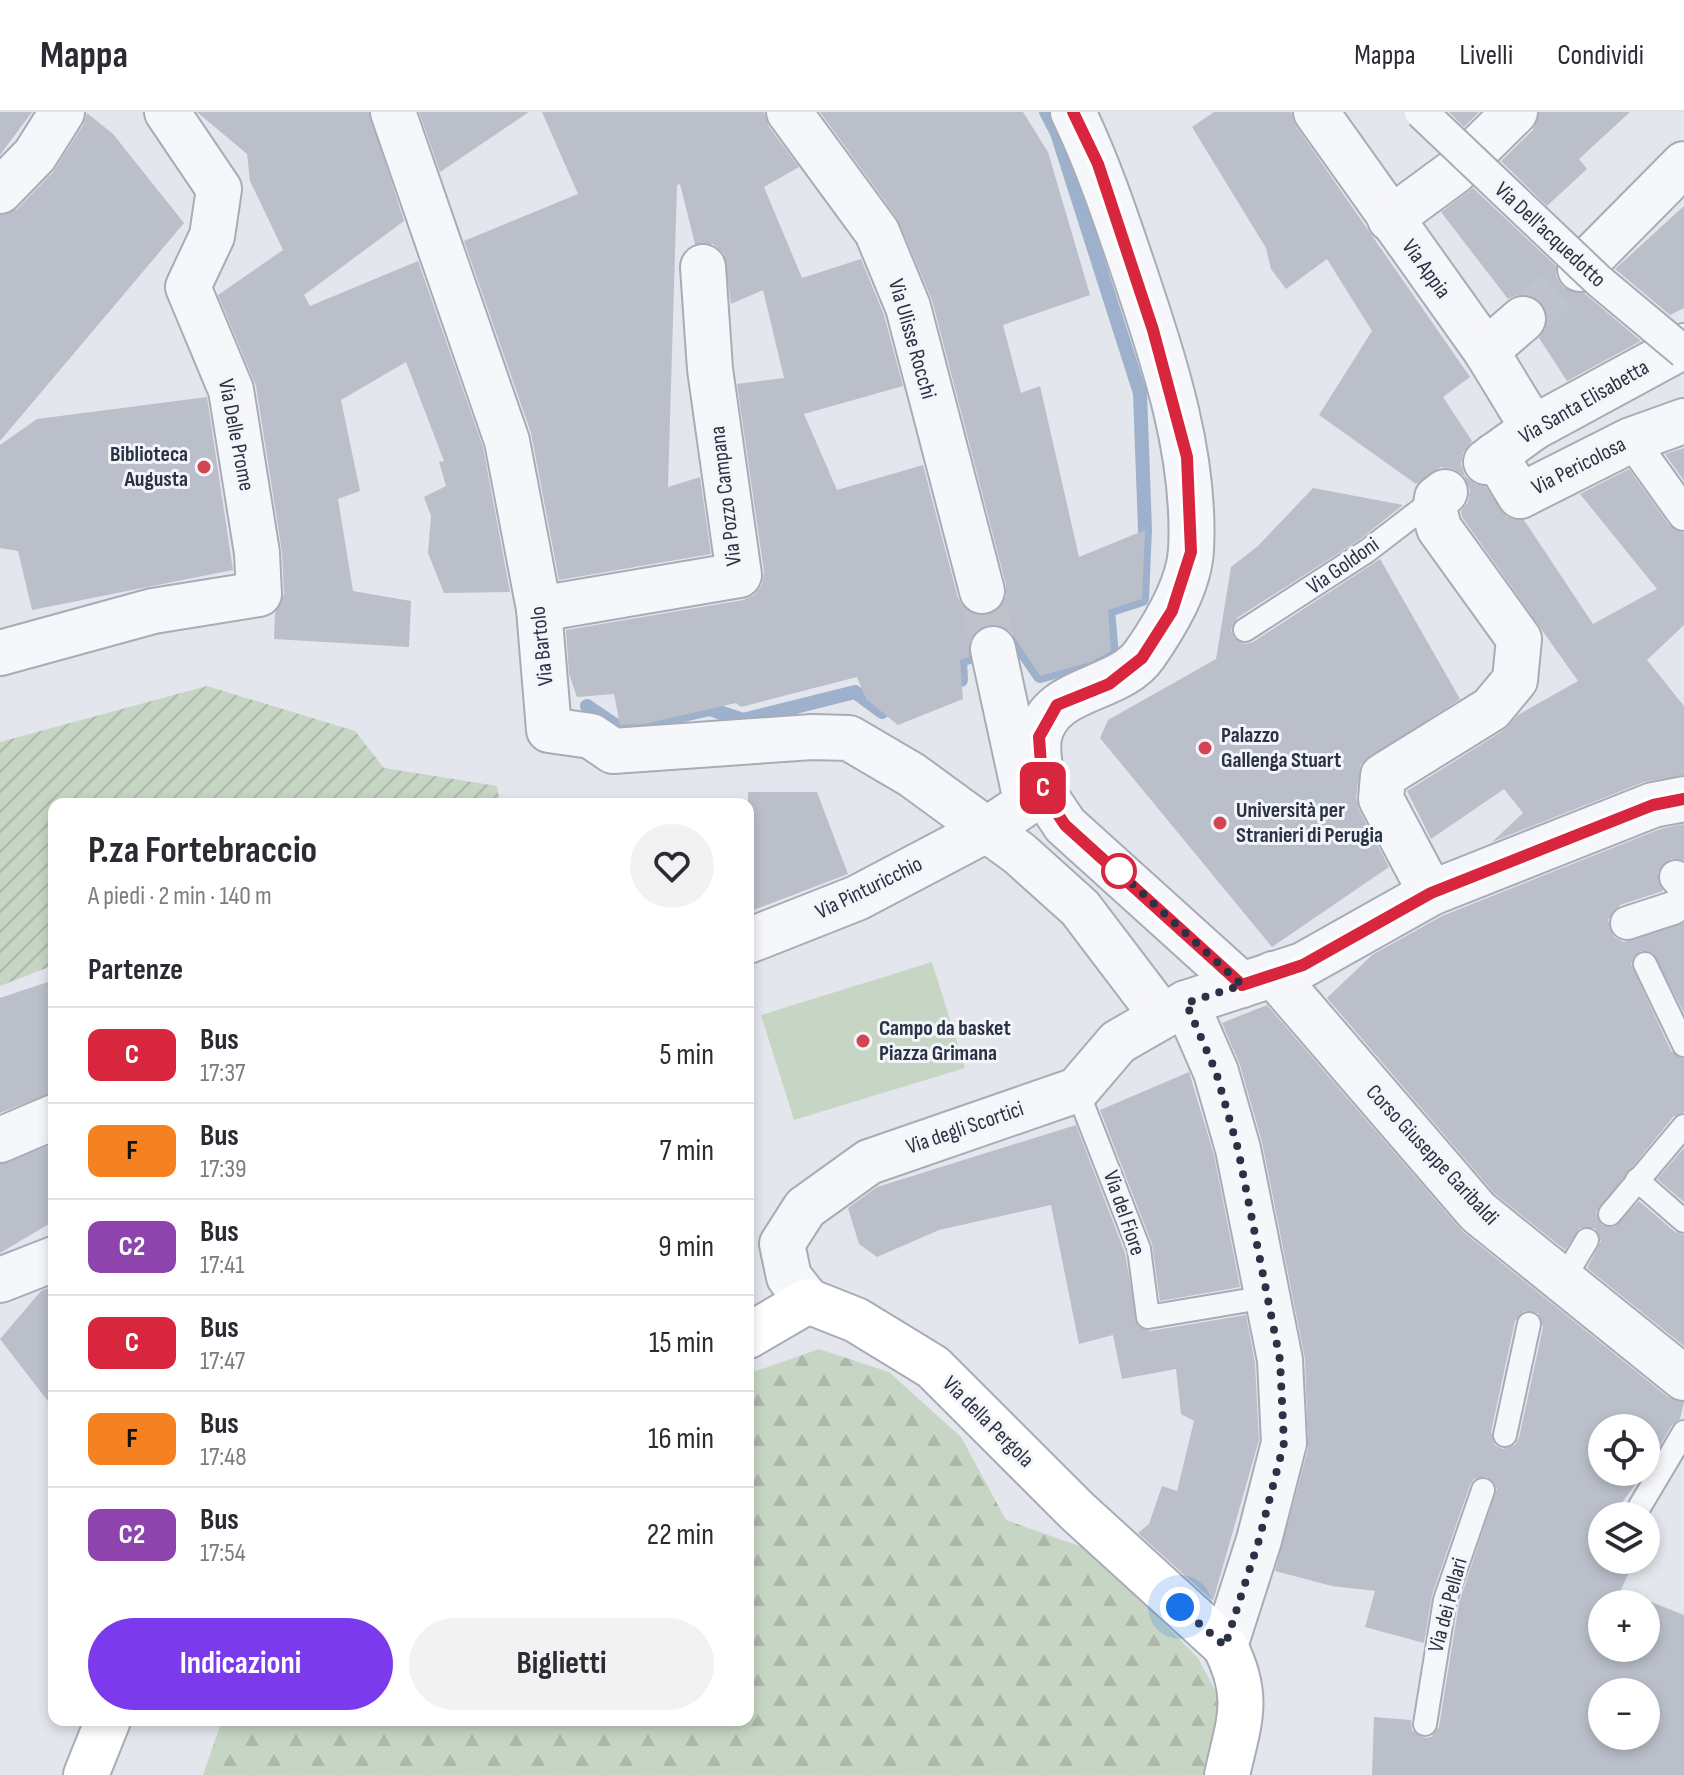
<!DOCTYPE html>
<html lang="it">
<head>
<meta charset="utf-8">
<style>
  :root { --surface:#fff; --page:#f2f2f3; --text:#2b2b33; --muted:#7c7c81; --line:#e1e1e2; --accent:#7c3aed }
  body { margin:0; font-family:"Sofia Sans Condensed",sans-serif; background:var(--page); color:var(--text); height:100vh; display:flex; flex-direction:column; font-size:30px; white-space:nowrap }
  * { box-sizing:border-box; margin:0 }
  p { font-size:26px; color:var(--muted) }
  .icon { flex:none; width:44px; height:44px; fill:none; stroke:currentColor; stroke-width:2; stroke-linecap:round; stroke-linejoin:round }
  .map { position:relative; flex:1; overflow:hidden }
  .panel { position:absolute; left:48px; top:686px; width:706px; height:928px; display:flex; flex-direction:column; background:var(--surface); border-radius:16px; box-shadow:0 4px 12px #0003 }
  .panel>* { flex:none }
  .badge { padding:0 16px; border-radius:12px; font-size:28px; line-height:52px }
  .buttons { position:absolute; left:1588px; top:1302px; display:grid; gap:16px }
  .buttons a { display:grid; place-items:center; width:72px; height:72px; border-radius:50%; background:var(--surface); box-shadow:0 4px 12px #0003; font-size:40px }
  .you { position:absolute; width:40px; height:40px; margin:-20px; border:6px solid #fff; border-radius:50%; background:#1a73e8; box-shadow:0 0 0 12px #1a73e833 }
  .map>.badge { position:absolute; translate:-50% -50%; box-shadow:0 0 0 4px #fff }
  h2 { padding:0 40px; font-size:30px; line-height:72px }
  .round { display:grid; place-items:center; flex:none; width:84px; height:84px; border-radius:42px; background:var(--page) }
  .headline { display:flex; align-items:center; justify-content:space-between; height:136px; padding:0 40px }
  h1 { font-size:38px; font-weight:700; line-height:60px }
  .button { display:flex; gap:16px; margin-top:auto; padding:16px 40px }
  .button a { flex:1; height:92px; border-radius:48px; background:var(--accent); color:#fff; font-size:32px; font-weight:700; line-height:92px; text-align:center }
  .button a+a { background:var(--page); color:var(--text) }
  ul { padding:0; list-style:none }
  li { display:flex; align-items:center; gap:24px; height:96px; padding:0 40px; border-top:2px solid var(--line) }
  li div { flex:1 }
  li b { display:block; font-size:30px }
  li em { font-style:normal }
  li .badge { min-width:88px; font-weight:700; text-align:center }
  header { display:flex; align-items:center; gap:48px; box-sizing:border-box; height:112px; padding:0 40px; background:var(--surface); border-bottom:2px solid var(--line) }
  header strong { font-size:38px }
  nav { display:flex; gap:44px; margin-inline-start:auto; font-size:28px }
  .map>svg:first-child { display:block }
  .forest { fill:url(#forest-firs) }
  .garden { fill:url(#garden-furrows) }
  .pitch { fill:#c7d6c4 }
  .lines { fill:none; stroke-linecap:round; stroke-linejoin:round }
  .stream { stroke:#9db1cc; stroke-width:14 }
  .building { fill:#babfca; fill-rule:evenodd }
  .minor-tunnel { stroke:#bec2cb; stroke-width:44; stroke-dasharray:44 22; stroke-linecap:butt }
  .service-casing { stroke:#a8acb7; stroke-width:26 }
  .pedestrian-casing { stroke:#a8acb7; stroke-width:36 }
  .minor-casing { stroke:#a8acb7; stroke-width:48 }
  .tertiary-casing { stroke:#a8acb7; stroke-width:48 }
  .secondary-casing { stroke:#a8acb7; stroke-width:48 }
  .service { stroke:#f6f7fa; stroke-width:22 }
  .pedestrian { stroke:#f6f7fa; stroke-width:32 }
  .minor { stroke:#f6f7fa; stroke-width:44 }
  .tertiary { stroke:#f6f7fa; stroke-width:44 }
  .secondary { stroke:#fff; stroke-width:44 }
  .pedestrian-bridge-casing { stroke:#a8acb7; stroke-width:36; stroke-linecap:butt }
  .pedestrian-bridge { stroke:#f6f7fa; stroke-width:32 }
  .line-casing { stroke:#fff; stroke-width:18 }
  .line { stroke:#d7263d; stroke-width:12 }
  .walk { stroke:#2a3245; stroke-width:8; stroke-dasharray:0 14.4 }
  .poi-dot { fill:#d34552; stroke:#f3f5f9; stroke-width:3 }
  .stop-dot { fill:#fff; stroke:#d7263d; stroke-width:4 }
  .labels { text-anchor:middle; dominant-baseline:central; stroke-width:6; stroke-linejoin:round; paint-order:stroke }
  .street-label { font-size:22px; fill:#2a3245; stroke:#f3f5f9 }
  .poi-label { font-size:22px; font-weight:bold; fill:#2a3245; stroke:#f3f5f9; text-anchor:start }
</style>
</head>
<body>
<header>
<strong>Mappa</strong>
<nav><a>Mappa</a><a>Livelli</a><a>Condividi</a></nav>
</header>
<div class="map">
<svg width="1684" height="1663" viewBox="0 0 1684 1663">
  <defs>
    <pattern id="forest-firs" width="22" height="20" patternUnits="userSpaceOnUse" patternTransform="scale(2)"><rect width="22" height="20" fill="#c7d6c4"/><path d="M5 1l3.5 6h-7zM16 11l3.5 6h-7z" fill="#abb8aa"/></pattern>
    <pattern id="garden-furrows" width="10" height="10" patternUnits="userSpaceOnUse" patternTransform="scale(2)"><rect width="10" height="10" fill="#c7d6c4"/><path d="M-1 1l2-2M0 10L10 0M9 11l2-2" fill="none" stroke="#abb8aa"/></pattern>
  </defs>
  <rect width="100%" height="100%" fill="#e3e6ec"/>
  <!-- forest -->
  <polygon class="forest" points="819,1237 889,1260 961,1325 1006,1408 1082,1435 1103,1450 1198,1546 1222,1591 1215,1663 203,1663 222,1608 748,1608 748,1262"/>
  <!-- garden -->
  <polygon class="garden" points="207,574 355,619 384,656 497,674 500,692 54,692 54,853 0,874 0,630"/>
  <!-- pitch -->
  <polygon class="pitch" points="932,850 965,956 794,1008 761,903"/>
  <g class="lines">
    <!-- stream -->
    <g class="stream">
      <polyline points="961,568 960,548 1016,529 1040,564 1112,543 1108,498 1142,487 1145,418 1140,281 1057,21 1046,0"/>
      <polyline points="587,594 621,617 710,597 743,608 855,580 882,600"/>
    </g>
  </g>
  <!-- building -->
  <g class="building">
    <polygon points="0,0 32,0 0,43"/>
    <polygon points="197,0 369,0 404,109 304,183 310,194 418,149 483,335 510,480 444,481 428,441 431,404 424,385 446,374 439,350 444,349 406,250 341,288 360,379 338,387 353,479 411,489 409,535 274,527 275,501 284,482 282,440 256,274 218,183 283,138 250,69 247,42"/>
    <polygon points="419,0 529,0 440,60"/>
    <polygon points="542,0 764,0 769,15 799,55 764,75 802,166 861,147 884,203 903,274 804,302 837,378 923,353 958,486 965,497 976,503 988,503 1000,496 1006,485 1006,473 932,188 897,106 820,0 1023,0 1048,40 1090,183 1003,213 1021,281 1040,274 1079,445 1145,418 1142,487 1108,498 1111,539 1091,550 1040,564 1011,520 1000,513 987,513 977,518 970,529 969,545 960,548 963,587 898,613 866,587 857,565 741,595 736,591 644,612 620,613 614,582 577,585 569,562 566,518 743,488 754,483 762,473 764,460 737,272 784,266 763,178 731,192 724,142 713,132 695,132 680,72 677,73 668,375 700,365 711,442 559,468 531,321 464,129 578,82"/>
    <polygon points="1214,0 1291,0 1296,14 1470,265 1443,285 1472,329 1463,341 1461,352 1465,364 1475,372 1485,374 1507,405 1524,408 1593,512 1657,477 1580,382 1629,357 1669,413 1684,421 1684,513 1647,548 1684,594 1684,663 1644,670 1492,730 1523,701 1504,677 1431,727 1407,679 1504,618 1518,603 1578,569 1462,405 1461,399 1468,390 1470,378 1464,364 1454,357 1441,355 1416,372 1319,303 1372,219 1327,147 1286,177 1271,157 1266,136 1192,15"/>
    <polygon points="1449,0 1479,0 1464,15"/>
    <polygon points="1539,0 1630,0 1579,47 1587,57 1547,94 1501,49 1533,18"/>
    <polygon points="87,1 113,22 184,111 0,329 0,103 17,97 53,60 83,13"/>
    <polygon points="1473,76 1556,154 1556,164 1563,175 1584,181 1641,229 1567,269 1539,226 1547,214 1548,203 1542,191 1530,183 1519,182 1508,187 1441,100"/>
    <polygon points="1684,94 1684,196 1670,203 1615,157"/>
    <polygon points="207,285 233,458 32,498 18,439 0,436 0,333 37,307"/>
    <polygon points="1684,336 1684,369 1665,342"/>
    <polygon points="1313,376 1403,393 1359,428 1237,506 1231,518 1234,526 1245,532 1253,530 1380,447 1460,587 1361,652 1356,685 1359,698 1389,755 1272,835 1100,626 1108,608 1216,547 1231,455 1258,434"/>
    <polygon points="748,680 817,680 848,762 748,800"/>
    <polygon points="1684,712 1684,748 1671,747 1658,760 1663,779 1620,793 1608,808 1614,825 1624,830 1684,811 1684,901 1653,841 1640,839 1631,852 1671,939 1684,947 1684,1000 1673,1005 1596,1100 1602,1113 1614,1115 1639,1089 1675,1120 1684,1123 1684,1234 1587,1156 1601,1129 1595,1116 1580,1116 1565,1138 1495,1082 1327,886 1372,843 1442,804 1660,717"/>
    <polygon points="54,868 54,980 0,1001 0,886"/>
    <path d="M1267,893L1462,1119L1668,1285L1684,1290L1680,1307L1672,1313L1646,1357V1316H1602V1360H1644L1619,1395L1631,1404H1602V1448H1634L1621,1478L1684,1503V1663H1372L1374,1605L1411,1608L1412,1618L1424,1626L1431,1625L1439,1615L1459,1491L1497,1376L1487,1365L1474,1367L1470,1373L1432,1483L1424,1531L1365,1515L1375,1479L1332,1474L1275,1459L1308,1337L1305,1247L1262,1030L1240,953L1222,911ZM1524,1199L1538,1201L1543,1215L1519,1326L1515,1333L1503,1337L1495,1333L1491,1320L1515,1209ZM1602,1492H1646V1536H1602ZM1602,1580H1646V1624H1602Z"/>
    <polygon points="1189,960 1214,1043 1240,1175 1160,1189 1152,1132 1100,998"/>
    <polygon points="1076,1013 1125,1141 1138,1214 1150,1219 1246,1203 1255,1251 1259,1328 1213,1489 1138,1421 1149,1412 1162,1374 1177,1379 1194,1309 1181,1302 1176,1257 1122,1267 1113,1223 1079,1232 1051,1093 939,1118 877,1145 859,1132 848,1096 877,1075"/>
    <polygon points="54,1032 54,1109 0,1141 0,1052"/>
    <polygon points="1684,1036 1684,1090 1657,1067"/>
    <polygon points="54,1174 54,1297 0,1227 41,1179"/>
  </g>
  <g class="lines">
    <!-- minor-tunnel -->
    <g class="minor-tunnel">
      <polyline points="1523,207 1580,157"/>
      <polyline points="982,479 993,537"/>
    </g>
    <!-- service casing -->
    <g class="service-casing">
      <g id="service">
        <polyline points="1245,518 1367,439 1436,386"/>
        <polyline points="1645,852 1684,933"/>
        <polyline points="1077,978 1139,1137 1148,1205 1267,1185"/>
        <polyline points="1637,1068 1684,1109"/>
        <polyline points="1610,1102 1684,1014"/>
        <polyline points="1559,1175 1587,1128"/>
        <polyline points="1505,1323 1529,1212"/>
        <polyline points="1640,1394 1684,1320"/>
        <polyline points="1425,1612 1445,1488 1483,1378"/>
      </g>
    </g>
    <!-- pedestrian casing -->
    <g class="pedestrian-casing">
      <g id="pedestrian">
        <polyline points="1631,328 1684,402"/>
        <polyline points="1676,765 1684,774"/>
        <polyline points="1627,811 1673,796"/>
      </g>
    </g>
    <!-- minor casing -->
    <g class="minor-casing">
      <g id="minor">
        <polyline points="393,0 507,329 539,497 549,618 591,624 613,639 812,625 849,626 912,663 1020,742 1080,796 1162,904"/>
        <polyline points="789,0 877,120 908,195 982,479"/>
        <polyline points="1316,0 1486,239 1533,316"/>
        <polyline points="0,79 35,43 62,0"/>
        <polyline points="1390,107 1454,60 1515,0"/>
        <polyline points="1580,157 1684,52"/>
        <polyline points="1486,239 1523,207"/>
        <polyline points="1495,343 1520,384 1631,328 1684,309"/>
        <polyline points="1486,350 1533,316 1684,234"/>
        <polyline points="539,497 739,463 710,257 703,155"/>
        <polyline points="993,537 1023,675"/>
        <polyline points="0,541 153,499 259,482 257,441 231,278 188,175 212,124 219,77 167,0"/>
        <path d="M1043,680C1042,664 1036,641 1039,625C1050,573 1118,581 1145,542C1165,513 1189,474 1191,438C1196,345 1165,252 1136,165C1117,109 1099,54 1073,0"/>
        <polyline points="1043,680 1065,713 1242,873"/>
        <polyline points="1431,781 1381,687 1383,664 1491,597 1515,568 1519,527 1439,416 1435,400 1437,386 1445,380"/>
        <polyline points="748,829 857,786 988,717 1043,680"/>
        <polyline points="1273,862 1478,1100 1684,1266"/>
        <polyline points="1186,891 1216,960 1238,1037 1280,1248 1284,1331 1259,1428 1225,1534"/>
        <polyline points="0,1028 54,1005"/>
        <polyline points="0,1168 54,1147"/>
      </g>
    </g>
    <!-- tertiary casing -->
    <g class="tertiary-casing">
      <polyline id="tertiary" points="808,1189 789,1165 782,1132 805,1096 869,1050 1077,978 1118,930 1186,891 1303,853 1431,781 1653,693 1684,687"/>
    </g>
    <!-- secondary casing -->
    <g class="secondary-casing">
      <g id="secondary">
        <path d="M748,1224L808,1189L856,1208L933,1255L1077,1399L1225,1534C1251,1586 1239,1609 1227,1663"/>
        <polyline points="86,1663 108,1608"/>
      </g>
    </g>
    <!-- service -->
    <use href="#service" class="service"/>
    <!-- pedestrian -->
    <use href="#pedestrian" class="pedestrian"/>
    <!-- minor -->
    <use href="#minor" class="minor"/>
    <!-- tertiary -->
    <use href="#tertiary" class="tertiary"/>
    <!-- secondary -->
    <use href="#secondary" class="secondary"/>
    <!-- pedestrian-bridge casing -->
    <g class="pedestrian-bridge-casing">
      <polyline id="pedestrian-bridge" points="1421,0 1599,169 1684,240"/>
    </g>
    <!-- pedestrian-bridge -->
    <use href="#pedestrian-bridge" class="pedestrian-bridge"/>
  </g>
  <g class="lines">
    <!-- line casing -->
    <g class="line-casing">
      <polyline id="line" points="1073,0 1098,52 1153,218 1187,345 1191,440 1172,499 1142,546 1109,572 1057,593 1039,625 1043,680 1065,713 1242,873 1303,853 1431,781 1653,693 1684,687"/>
    </g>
    <!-- line -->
    <use href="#line" class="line"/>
    <!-- walk -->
    <polyline class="walk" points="1119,759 1115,756 1242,873 1186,891 1216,960 1238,1037 1280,1248 1284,1331 1259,1428 1225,1534 1180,1495"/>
  </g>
  <!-- markers -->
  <g class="poi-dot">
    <circle cx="204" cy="355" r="8"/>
    <circle cx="1205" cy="636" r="8"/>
    <circle cx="1220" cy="711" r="8"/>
    <circle cx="863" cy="929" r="8"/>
  </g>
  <circle class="stop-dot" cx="1119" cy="759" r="16"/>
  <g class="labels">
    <!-- street labels -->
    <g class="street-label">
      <text transform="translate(1550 123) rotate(43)">Via Dell'acquedotto</text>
      <text transform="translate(1426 157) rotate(54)">Via Appia</text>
      <text transform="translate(912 227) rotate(74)">Via Ulisse Rocchi</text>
      <text transform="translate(1584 290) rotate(-30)">Via Santa Elisabetta</text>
      <text transform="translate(236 323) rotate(79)">Via Delle Prome</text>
      <text transform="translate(1579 354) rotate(-27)">Via Pericolosa</text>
      <text transform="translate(726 384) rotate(-97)">Via Pozzo Campana</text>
      <text transform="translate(1343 454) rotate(-35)">Via Goldoni</text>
      <text transform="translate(542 534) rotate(-96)">Via Bartolo</text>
      <text transform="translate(869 776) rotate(-26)">Via Pinturicchio</text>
      <text transform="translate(965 1016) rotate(-19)">Via degli Scortici</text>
      <text transform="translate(1432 1043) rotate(47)">Corso Giuseppe Garibaldi</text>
      <text transform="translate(1124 1101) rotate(71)">Via del Fiore</text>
      <text transform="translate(988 1310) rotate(45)">Via della Pergola</text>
      <text transform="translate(1448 1493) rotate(-75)">Via dei Pellari</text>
    </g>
    <!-- poi labels -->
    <g class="poi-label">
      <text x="188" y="342" text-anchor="end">Biblioteca<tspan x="188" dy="25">Augusta</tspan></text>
      <text x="1221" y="623">Palazzo<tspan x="1221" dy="25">Gallenga Stuart</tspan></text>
      <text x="1236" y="698">Università per<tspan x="1236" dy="25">Stranieri di Perugia</tspan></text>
      <text x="879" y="916">Campo da basket<tspan x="879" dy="25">Piazza Grimana</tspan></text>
    </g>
  </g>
</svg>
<div class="buttons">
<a><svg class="icon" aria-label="locate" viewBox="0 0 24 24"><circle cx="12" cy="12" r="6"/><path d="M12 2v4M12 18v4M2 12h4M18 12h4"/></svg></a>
<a><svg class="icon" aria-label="layers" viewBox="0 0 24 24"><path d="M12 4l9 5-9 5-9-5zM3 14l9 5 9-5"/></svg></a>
<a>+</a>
<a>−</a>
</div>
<div class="you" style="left:1180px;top:1495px"></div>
<b class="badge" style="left:1043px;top:676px;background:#d7263d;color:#fff">C</b>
<section class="panel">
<div class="headline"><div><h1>P.za Fortebraccio</h1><p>A piedi · 2 min · 140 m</p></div><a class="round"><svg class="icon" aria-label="heart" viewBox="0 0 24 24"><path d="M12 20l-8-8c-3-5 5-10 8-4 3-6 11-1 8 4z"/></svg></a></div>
<h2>Partenze</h2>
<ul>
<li><span class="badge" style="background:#d7263d;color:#fff">C</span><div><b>Bus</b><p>17:37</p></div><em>5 min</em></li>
<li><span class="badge" style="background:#f58220;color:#111">F</span><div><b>Bus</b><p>17:39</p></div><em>7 min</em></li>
<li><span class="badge" style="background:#8e44ad;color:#fff">C2</span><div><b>Bus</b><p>17:41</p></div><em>9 min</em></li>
<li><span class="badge" style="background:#d7263d;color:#fff">C</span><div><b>Bus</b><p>17:47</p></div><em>15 min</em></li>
<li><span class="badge" style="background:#f58220;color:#111">F</span><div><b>Bus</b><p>17:48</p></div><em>16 min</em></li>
<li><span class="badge" style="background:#8e44ad;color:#fff">C2</span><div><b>Bus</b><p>17:54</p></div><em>22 min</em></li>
</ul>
<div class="button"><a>Indicazioni</a><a>Biglietti</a></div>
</section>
</div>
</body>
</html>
